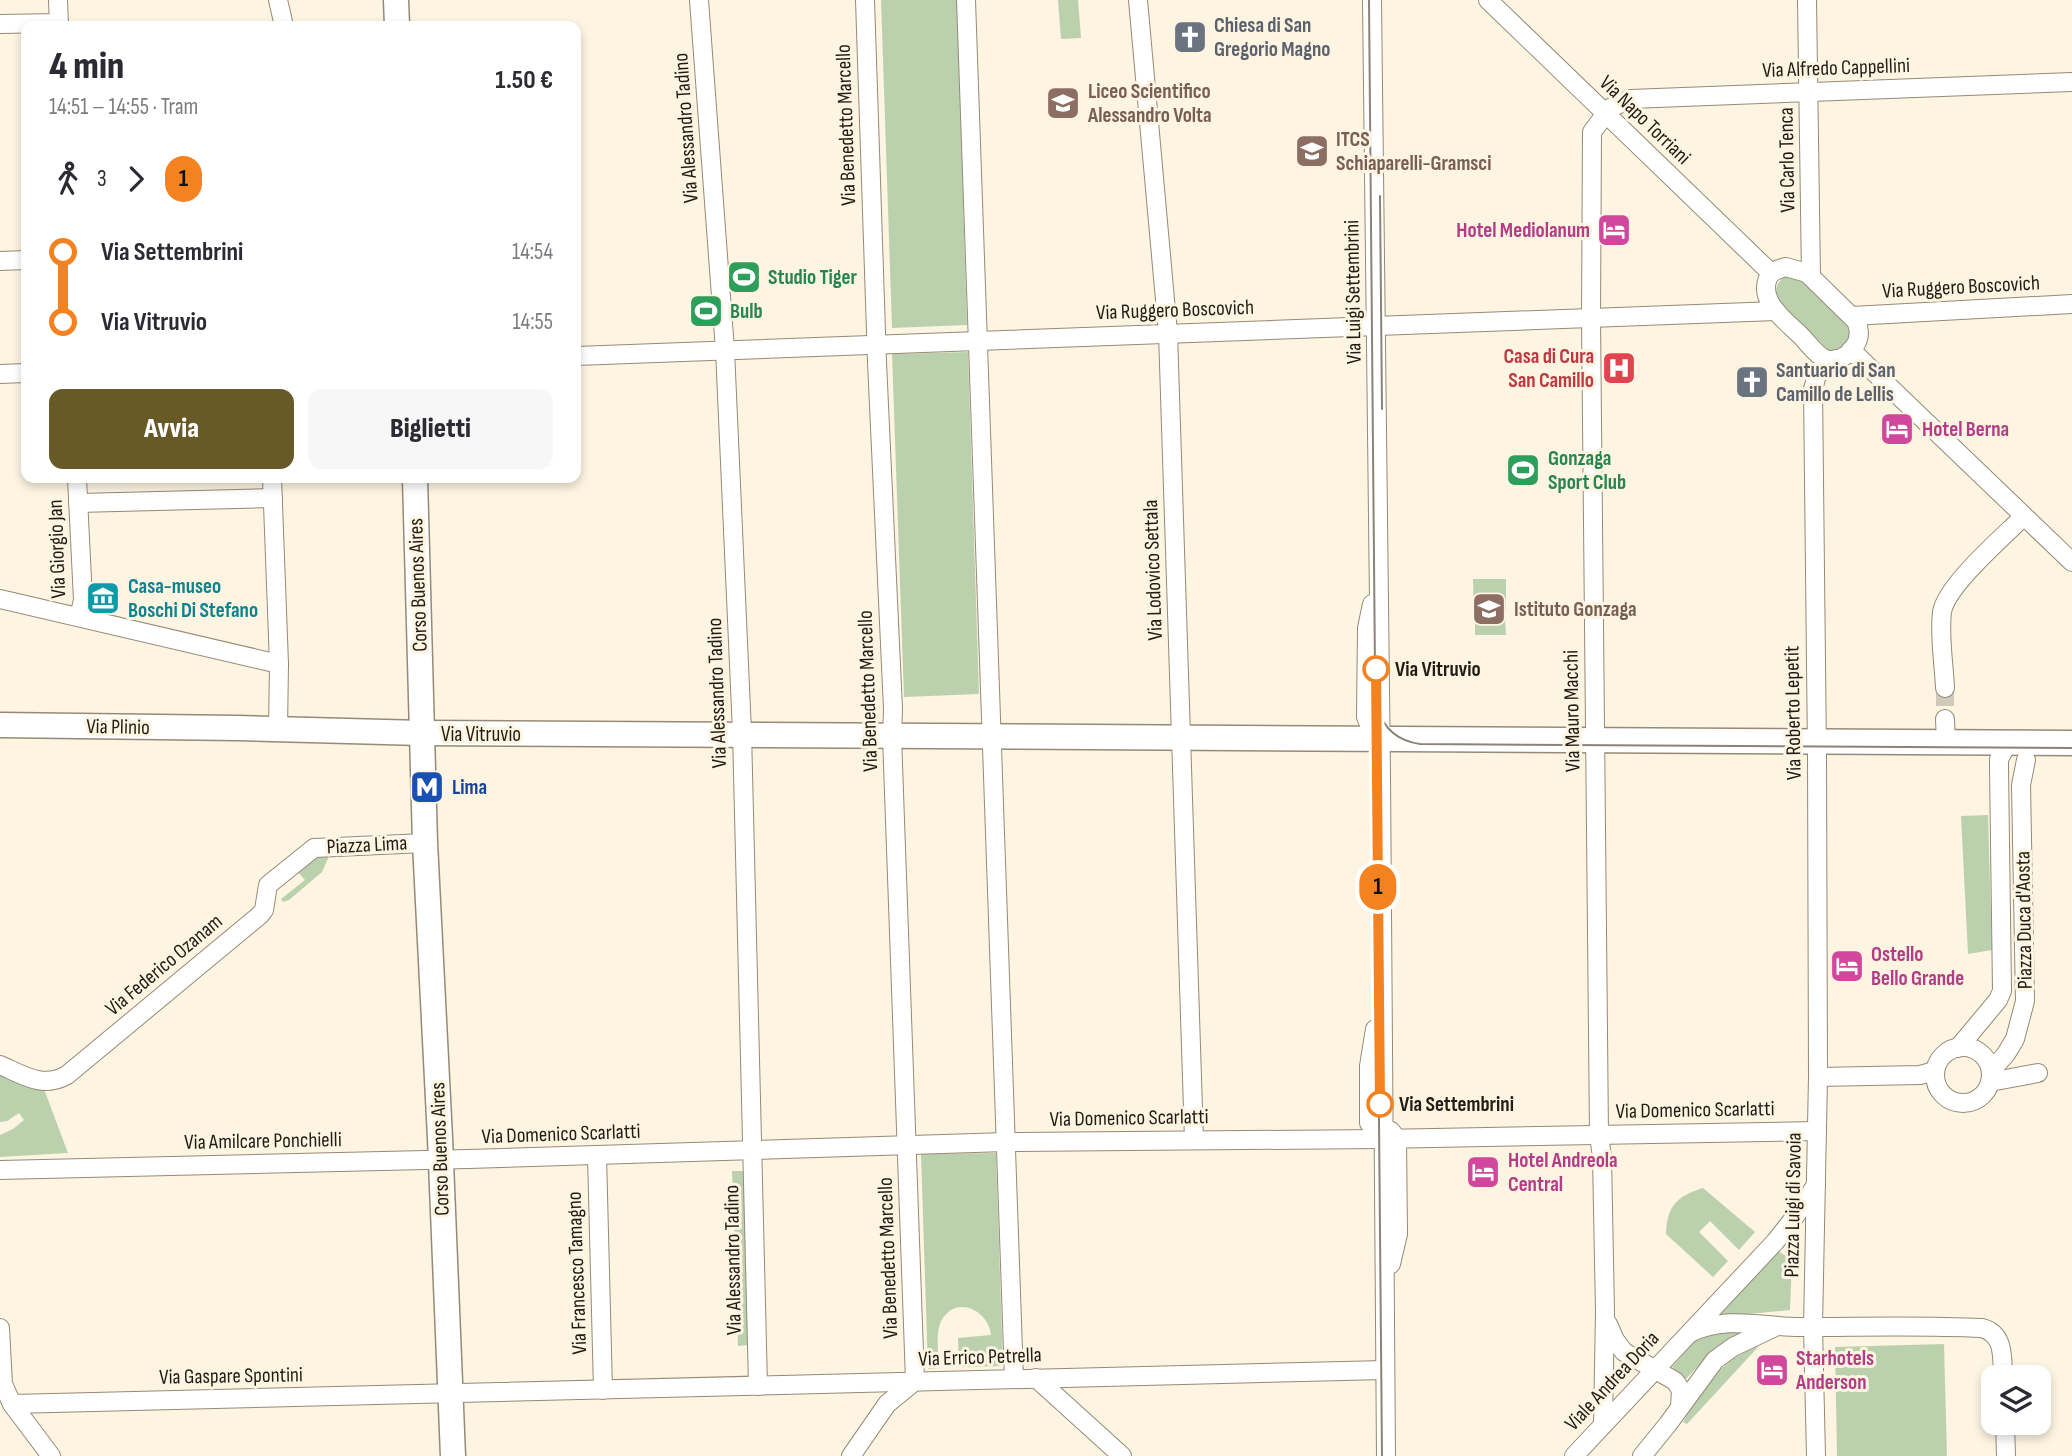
<!DOCTYPE html>
<html lang="it">
<head>
<meta charset="utf-8">
<style>
  :root { --surface:#fff; --page:#f7f7f7; --text:#2b2b33; --muted:#7c7c81; --accent:#685a27 }
  body { margin:0; font-family:"Sofia Sans Condensed",sans-serif; background:var(--page); color:var(--text); height:100vh; display:flex; flex-direction:column; font-size:26px; white-space:nowrap }
  * { box-sizing:border-box; margin:0 }
  p { font-size:23px; color:var(--muted) }
  .icon { flex:none; width:38px; height:38px; fill:none; stroke:currentColor; stroke-width:2; stroke-linecap:round; stroke-linejoin:round }
  .map { position:relative; flex:1; overflow:hidden }
  .side { position:absolute; left:21px; top:21px; width:560px; height:462px; display:flex; flex-direction:column; background:var(--surface); border-radius:14px; box-shadow:0 4px 10px #0003 }
  .side>* { flex:none }
  .badge { padding:0 14px; border-radius:23px; font-size:24px; line-height:46px }
  .buttons { position:absolute; left:1981px; top:1365px; display:grid; gap:14px }
  .buttons a { display:grid; place-items:center; width:70px; height:70px; border-radius:14px; background:var(--surface); box-shadow:0 4px 10px #0003; font-size:35px }
  .map>.badge { position:absolute; translate:-50% -50%; box-shadow:0 0 0 4px #fff }
  .legs { display:flex; align-items:center; gap:10px; height:77px; padding:0 28px; font-size:23px }
  .legs p { margin-inline-start:auto }
  .summary { display:flex; align-items:center; justify-content:space-between; height:119px; padding:0 28px }
  h1 { font-size:38px; font-weight:800; line-height:52px }
  .cta { display:flex; gap:14px; margin-top:auto; padding:14px 28px }
  .cta a { flex:1; height:80px; border-radius:14px; background:var(--accent); color:#fff; font-size:28px; font-weight:800; line-height:80px; text-align:center }
  .cta a+a { background:var(--page); color:var(--text) }
  ul { padding:0 28px; list-style:none }
  li { display:flex; align-items:center; gap:24px; height:70px; font-size:26px }
  li i { display:grid; place-items:center; width:10px; height:100%; margin:0 9px; background:currentColor }
  li i::after { content:''; width:18px; height:18px; margin:-9px; border:5px solid; border-radius:50%; background:var(--surface) }
  li p { margin-inline-start:auto }
  li:first-child i { background:linear-gradient(#0000 50%,currentColor 0) }
  li:last-child i { background:linear-gradient(currentColor 50%,#0000 0) }
  .map>svg:first-child { display:block }
  .green { fill:#bbd1ad }
  .lines { fill:none; stroke-linecap:round; stroke-linejoin:round }
  .street-tunnel { stroke:#d1c9b9; stroke-width:18; stroke-dasharray:18 9; stroke-linecap:butt }
  .street-casing { stroke:#948a76; stroke-width:20 }
  .secondary-casing { stroke:#948a76; stroke-width:27 }
  .street { stroke:#fff; stroke-width:18 }
  .secondary { stroke:#fff; stroke-width:24 }
  .tram { stroke:#8a8477; stroke-width:2 }
  .line-1-casing { stroke:#fff; stroke-width:16 }
  .line-1 { stroke:#f58220; stroke-width:10 }
  .stop-1-dot { fill:#fff; stroke:#f58220; stroke-width:3.5 }
  .labels { text-anchor:middle; dominant-baseline:central; stroke-width:6; stroke-linejoin:round; paint-order:stroke }
  .worship-label { font-size:21px; font-weight:bold; fill:#5b616d; stroke:#fdf4e2; text-anchor:start }
  .street-label { font-size:21px; fill:#211d15; stroke:#fdf4e2 }
  .education-label { font-size:21px; font-weight:bold; fill:#785e54; stroke:#fdf4e2; text-anchor:start }
  .hotel-label { font-size:21px; font-weight:bold; fill:#b23c85; stroke:#fdf4e2; text-anchor:start }
  .leisure-label { font-size:21px; font-weight:bold; fill:#27864d; stroke:#fdf4e2; text-anchor:start }
  .health-label { font-size:21px; font-weight:bold; fill:#be3a42; stroke:#fdf4e2; text-anchor:end }
  .culture-label { font-size:21px; font-weight:bold; fill:#0d838f; stroke:#fdf4e2; text-anchor:start }
  .stop-label { font-size:21px; font-weight:bold; fill:#211d15; stroke:#fdf4e2; text-anchor:start }
  .transit-label { font-size:21px; font-weight:bold; fill:#164399; stroke:#fdf4e2; text-anchor:start }
</style>
</head>
<body>
<div class="map">
<svg width="2072" height="1456" viewBox="0 0 2072 1456">
  <rect width="100%" height="100%" fill="#fdf4e2"/>
  <!-- green -->
  <g class="green">
    <polygon points="881,0 957,0 967,325 892,328"/>
    <polygon points="1058,0 1078,0 1081,38 1061,39"/>
    <path d="M1787,275L1801,276L1849,324L1850,332L1845,345L1831,351L1820,346L1782,306C1773,294 1774,283 1787,275Z"/>
    <polygon points="968,352 979,694 904,697 892,354"/>
    <polygon points="1473,579 1506,579 1506,612 1474,613"/>
    <polygon points="1475,617 1505,617 1506,635 1475,635"/>
    <polygon points="1988,815 1992,950 1968,954 1961,816"/>
    <polygon points="330,854 322,872 289,900 283,902 281,899 305,880 298,872 309,856"/>
    <polygon points="0,1073 44,1089 68,1153 0,1157 0,1135 13,1129 24,1120 19,1113 7,1121 0,1122"/>
    <path d="M996,1153L1003,1366L959,1367L958,1338L991,1335C989,1312 959,1295 943,1318C934,1331 939,1353 939,1368L928,1369L921,1154Z"/>
    <polygon points="732,1171 748,1171 749,1345 738,1346"/>
    <path d="M1703,1188L1755,1232L1739,1250L1710,1221L1699,1232L1728,1261L1713,1277L1666,1234C1667,1206 1677,1196 1703,1188Z"/>
    <polygon points="1776,1250 1792,1259 1790,1310 1717,1317"/>
    <path d="M1749,1329C1726,1343 1704,1358 1686,1379L1672,1367L1694,1342L1709,1336Z"/>
    <polygon points="1944,1344 1947,1456 1837,1456 1835,1347"/>
    <path d="M1759,1346L1687,1424L1683,1422C1705,1387 1718,1361 1759,1346Z"/>
  </g>
  <g class="lines">
    <!-- street-tunnel -->
    <polyline class="street-tunnel" points="1945,688 1945,719"/>
    <!-- street casing -->
    <g class="street-casing">
      <g id="street">
        <polyline points="58,0 59,26"/>
        <polyline points="278,0 284,26"/>
        <polyline points="699,0 725,350 742,732 758,1386"/>
        <polyline points="865,0 877,362 893,709 892,736 915,1381"/>
        <polyline points="966,0 1014,1379"/>
        <polyline points="1138,0 1168,333 1194,1140"/>
        <polyline points="1372,0 1381,776 1386,1456"/>
        <polyline points="1488,0 1771,273"/>
        <polyline points="1807,0 1811,277"/>
        <polyline points="0,24 59,23"/>
        <polyline points="0,261 26,260"/>
        <path d="M1786,267L1807,273L1856,321C1860,330 1860,339 1854,347C1848,356 1836,363 1825,359C1816,355 1808,343 1801,336C1787,322 1758,302 1768,278C1771,271 1778,269 1786,267Z"/>
        <polyline points="1852,316 2072,304"/>
        <polyline points="1851,350 2072,562"/>
        <polyline points="576,356 1776,311"/>
        <polyline points="0,374 26,373"/>
        <polyline points="77,478 83,600 79,617"/>
        <polyline points="272,478 279,664 278,730"/>
        <polyline points="78,503 273,498"/>
        <polyline points="0,599 279,664"/>
        <polyline points="1372,604 1367,628 1366,717 1371,729 1382,741"/>
        <path d="M1945,688C1944,664 1939,636 1942,612C1946,586 2003,537 2023,517"/>
        <polyline points="1945,719 1946,743"/>
        <polyline points="1375,1029 1369,1066 1369,1123 1384,1139"/>
        <circle cx="1963" cy="1075" r="28"/>
        <polyline points="1958,1048 1998,1000 2002,991 1999,767 1999,759 2008,743"/>
        <path d="M0,1065C23,1075 43,1089 67,1075L260,915L264,910L268,885L314,848L425,843"/>
        <polyline points="1991,1071 2006,1054 2015,1039 2025,1001 2021,785 2026,760"/>
        <polyline points="1818,1077 1920,1075 1935,1071"/>
        <polyline points="1990,1082 2038,1073"/>
        <polyline points="597,1155 603,1390"/>
        <polyline points="0,1170 468,1159 1006,1142 1380,1139 1817,1131"/>
        <polyline points="1391,1264 1398,1234 1397,1139 1391,1131"/>
        <polyline points="1608,1324 1615,1340 1624,1352 1675,1381 1681,1390 1680,1406"/>
        <polyline points="0,1328 3,1384 12,1404 51,1456"/>
        <path d="M1690,1333C1726,1315 1762,1327 1800,1327C1860,1327 1922,1325 1982,1328C2005,1334 2002,1358 2003,1377"/>
        <polyline points="1036,1378 1122,1456"/>
        <polyline points="12,1404 1385,1370"/>
        <polyline points="1603,1423 1605,1312 1602,1157 1599,1135 1591,318 1592,132 1610,108 1631,99 2072,82"/>
        <polyline points="2005,1423 2006,1456"/>
        <polyline points="851,1456 887,1404 915,1381"/>
        <polyline points="1574,1456 1775,1242 1794,1218 1816,1185"/>
        <polyline points="1642,1456 1668,1424 1715,1360 1733,1347 1775,1327"/>
        <polyline points="1816,1456 1813,1327 1818,1077 1817,753 1813,389 1817,375 1836,359"/>
      </g>
    </g>
    <!-- secondary casing -->
    <g class="secondary-casing">
      <g id="secondary">
        <polyline points="396,0 397,26"/>
        <polyline points="415,478 425,843 440,1138 453,1456"/>
        <polyline points="0,725 237,728 422,733 2072,743"/>
      </g>
    </g>
    <!-- street -->
    <use href="#street" class="street"/>
    <!-- secondary -->
    <use href="#secondary" class="secondary"/>
    <!-- tram -->
    <g class="tram">
      <polyline points="1369,0 1382,1456"/>
      <polyline points="1380,196 1382,409"/>
      <path d="M1378,709C1384,729 1399,741 1420,744L2072,748"/>
    </g>
  </g>
  <g class="lines">
    <!-- line-1 casing -->
    <g class="line-1-casing">
      <polyline id="line-1" points="1376,669 1380,1104"/>
    </g>
    <!-- line-1 -->
    <use href="#line-1" class="line-1"/>
  </g>
  <!-- icons -->
  <defs>
    <g id="church-square" transform="scale(1.75)"><rect x="-9" y="-9" width="18" height="18" rx="4" fill="#6b7280" stroke="#fdf4e2"/><path d="M-1.2-6h2.4v3.5h3.3v2.4h-3.3V6h-2.4V-.1h-3.3v-2.4h3.3Z" fill="#fff"/></g>
    <g id="school-square" transform="scale(1.75)"><rect x="-9" y="-9" width="18" height="18" rx="4" fill="#8d6e63" stroke="#fdf4e2"/><path d="M0-5L7-2L0 1L-7-2ZM-4 1L0 2.5L4 1V4Q0 6-4 4Z" fill="#fff"/></g>
    <g id="hotel-square" transform="scale(1.75)"><rect x="-9" y="-9" width="18" height="18" rx="4" fill="#d1479c" stroke="#fdf4e2"/><path d="M-6-4.5h1.5V1H6V5H4.5V3h-9V5H-6ZM-4 0a1.8 1.8 0 1 1 3.6 0ZM.5 0V-2.5h3Q6-2.5 6 0Z" fill="#fff"/></g>
    <g id="stadium-square" transform="scale(1.75)"><rect x="-9" y="-9" width="18" height="18" rx="4" fill="#2e9e5b" stroke="#fdf4e2"/><path d="M0-5a6.5 5 0 1 0 0 10a6.5 5 0 1 0 0-10ZM-3.5-1.8h7v3.6h-7Z" fill="#fff"/></g>
    <g id="hospital-square" transform="scale(1.75)"><rect x="-9" y="-9" width="18" height="18" rx="4" fill="#e0444e" stroke="#fdf4e2"/><path d="M-5-5h3v3.5h4V-5h3V5h-3V1.5h-4V5h-3Z" fill="#fff"/></g>
    <g id="museum-square" transform="scale(1.75)"><rect x="-9" y="-9" width="18" height="18" rx="4" fill="#0f9aa8" stroke="#fdf4e2"/><path d="M0-6L6-3V-2H-6V-3ZM-5-1h2V3h-2ZM-1-1h2V3h-2ZM3-1h2V3H3ZM-6 4H6V6H-6Z" fill="#fff"/></g>
    <g id="metro-square" transform="scale(1.75)"><rect x="-9" y="-9" width="18" height="18" rx="4" fill="#1a4fb4" stroke="#fdf4e2"/><path d="M-5.5 5V-5H-3L0 0L3-5H5.5V5H3V-.5L0 4L-3-.5V5Z" fill="#fff"/></g>
  </defs>
  <g fill-rule="evenodd">
    <use href="#church-square" x="1190" y="37"/>
    <use href="#school-square" x="1063" y="103"/>
    <use href="#school-square" x="1312" y="151"/>
    <use href="#hotel-square" x="1614" y="230"/>
    <use href="#stadium-square" x="744" y="277"/>
    <use href="#stadium-square" x="706" y="311"/>
    <use href="#hospital-square" x="1619" y="368"/>
    <use href="#church-square" x="1752" y="382"/>
    <use href="#hotel-square" x="1897" y="429"/>
    <use href="#stadium-square" x="1523" y="470"/>
    <use href="#museum-square" x="103" y="598"/>
    <use href="#school-square" x="1489" y="609"/>
    <use href="#metro-square" x="427" y="787"/>
    <use href="#hotel-square" x="1847" y="966"/>
    <use href="#hotel-square" x="1483" y="1172"/>
    <use href="#hotel-square" x="1772" y="1370"/>
  </g>
  <!-- markers -->
  <g class="stop-1-dot">
    <circle cx="1376" cy="669" r="12"/>
    <circle cx="1380" cy="1104" r="12"/>
  </g>
  <g class="labels">
    <!-- worship labels -->
    <g class="worship-label">
      <text x="1214" y="25">Chiesa di San<tspan x="1214" dy="24">Gregorio Magno</tspan></text>
      <text x="1776" y="370">Santuario di San<tspan x="1776" dy="24">Camillo de Lellis</tspan></text>
    </g>
    <!-- street labels -->
    <g class="street-label">
      <text transform="translate(1836 68) rotate(-2)">Via Alfredo Cappellini</text>
      <text transform="translate(1645 120) rotate(44)">Via Napo Torriani</text>
      <text transform="translate(846 125) rotate(-92)">Via Benedetto Marcello</text>
      <text transform="translate(686 128) rotate(-94)">Via Alessandro Tadino</text>
      <text transform="translate(1787 160) rotate(-91)">Via Carlo Tenca</text>
      <text transform="translate(1961 287) rotate(-3)">Via Ruggero Boscovich</text>
      <text transform="translate(1353 292) rotate(-91)">Via Luigi Settembrini</text>
      <text transform="translate(1175 310) rotate(-2)">Via Ruggero Boscovich</text>
      <text transform="translate(57 549) rotate(-92)">Via Giorgio Jan</text>
      <text transform="translate(1153 570) rotate(-92)">Via Lodovico Settala</text>
      <text transform="translate(418 585) rotate(-92)">Corso Buenos Aires</text>
      <text transform="translate(868 691) rotate(-92)">Via Benedetto Marcello</text>
      <text transform="translate(717 693) rotate(-92)">Via Alessandro Tadino</text>
      <text transform="translate(1572 711) rotate(-91)">Via Mauro Macchi</text>
      <text transform="translate(1793 713) rotate(-91)">Via Roberto Lepetit</text>
      <text transform="translate(118 727) rotate(1)">Via Plinio</text>
      <text x="481" y="734">Via Vitruvio</text>
      <text transform="translate(367 845) rotate(-3)">Piazza Lima</text>
      <text transform="translate(2024 920) rotate(-91)">Piazza Duca d'Aosta</text>
      <text transform="translate(164 965) rotate(-40)">Via Federico Ozanam</text>
      <text transform="translate(1695 1110) rotate(-1)">Via Domenico Scarlatti</text>
      <text transform="translate(1129 1118) rotate(-1)">Via Domenico Scarlatti</text>
      <text transform="translate(561 1134) rotate(-2)">Via Domenico Scarlatti</text>
      <text transform="translate(263 1141) rotate(-1)">Via Amilcare Ponchielli</text>
      <text transform="translate(440 1149) rotate(-92)">Corso Buenos Aires</text>
      <text transform="translate(1793 1205) rotate(-89)">Piazza Luigi di Savoia</text>
      <text transform="translate(888 1258) rotate(-92)">Via Benedetto Marcello</text>
      <text transform="translate(733 1260) rotate(-91)">Via Alessandro Tadino</text>
      <text transform="translate(577 1273) rotate(-92)">Via Francesco Tamagno</text>
      <text transform="translate(980 1357) rotate(-2)">Via Errico Petrella</text>
      <text transform="translate(231 1376) rotate(-1)">Via Gaspare Spontini</text>
      <text transform="translate(1612 1381) rotate(-47)">Viale Andrea Doria</text>
    </g>
    <!-- education labels -->
    <g class="education-label">
      <text x="1088" y="91">Liceo Scientifico<tspan x="1088" dy="24">Alessandro Volta</tspan></text>
      <text x="1336" y="139">ITCS<tspan x="1336" dy="24">Schiaparelli-Gramsci</tspan></text>
      <text x="1514" y="609">Istituto Gonzaga</text>
    </g>
    <!-- hotel labels -->
    <g class="hotel-label">
      <text x="1590" y="230" text-anchor="end">Hotel Mediolanum</text>
      <text x="1922" y="429">Hotel Berna</text>
      <text x="1871" y="954">Ostello<tspan x="1871" dy="24">Bello Grande</tspan></text>
      <text x="1508" y="1160">Hotel Andreola<tspan x="1508" dy="24">Central</tspan></text>
      <text x="1796" y="1358">Starhotels<tspan x="1796" dy="24">Anderson</tspan></text>
    </g>
    <!-- leisure labels -->
    <g class="leisure-label">
      <text x="768" y="277">Studio Tiger</text>
      <text x="730" y="311">Bulb</text>
      <text x="1548" y="458">Gonzaga<tspan x="1548" dy="24">Sport Club</tspan></text>
    </g>
    <!-- health labels -->
    <g class="health-label">
      <text x="1594" y="356">Casa di Cura<tspan x="1594" dy="24">San Camillo</tspan></text>
    </g>
    <!-- culture labels -->
    <g class="culture-label">
      <text x="128" y="586">Casa-museo<tspan x="128" dy="24">Boschi Di Stefano</tspan></text>
    </g>
    <!-- stop labels -->
    <g class="stop-label">
      <text x="1395" y="669">Via Vitruvio</text>
      <text x="1399" y="1104">Via Settembrini</text>
    </g>
    <!-- transit labels -->
    <g class="transit-label">
      <text x="452" y="787">Lima</text>
    </g>
  </g>
</svg>
<div class="buttons">
<a><svg class="icon" aria-label="layers" viewBox="0 0 24 24"><path d="M12 4l9 5-9 5-9-5zM3 14l9 5 9-5"/></svg></a>
</div>
<b class="badge" style="left:1378px;top:887px;background:#f58220;color:#111">1</b>
<section class="side">
<div class="summary"><div><h1>4 min</h1><p>14:51 – 14:55 · Tram</p></div><b>1.50 €</b></div>
<div class="legs"><svg class="icon" aria-label="walk" viewBox="0 0 24 24"><circle cx="13" cy="4" r="2"/><path d="M13 8l-2 6 4 7M11 14l-3 7M7 12l3-4h3l4 4"/></svg>3<svg class="icon" aria-label="forward" viewBox="0 0 24 24"><path d="M9 5l7 7-7 7"/></svg><b class="badge" style="background:#f58220;color:#111">1</b></div>
<ul>
<li><i style="color:#f58220"></i><b>Via Settembrini</b><p>14:54</p></li>
<li><i style="color:#f58220"></i><b>Via Vitruvio</b><p>14:55</p></li>
</ul>
<div class="cta"><a>Avvia</a><a>Biglietti</a></div>
</section>
</div>
</body>
</html>
